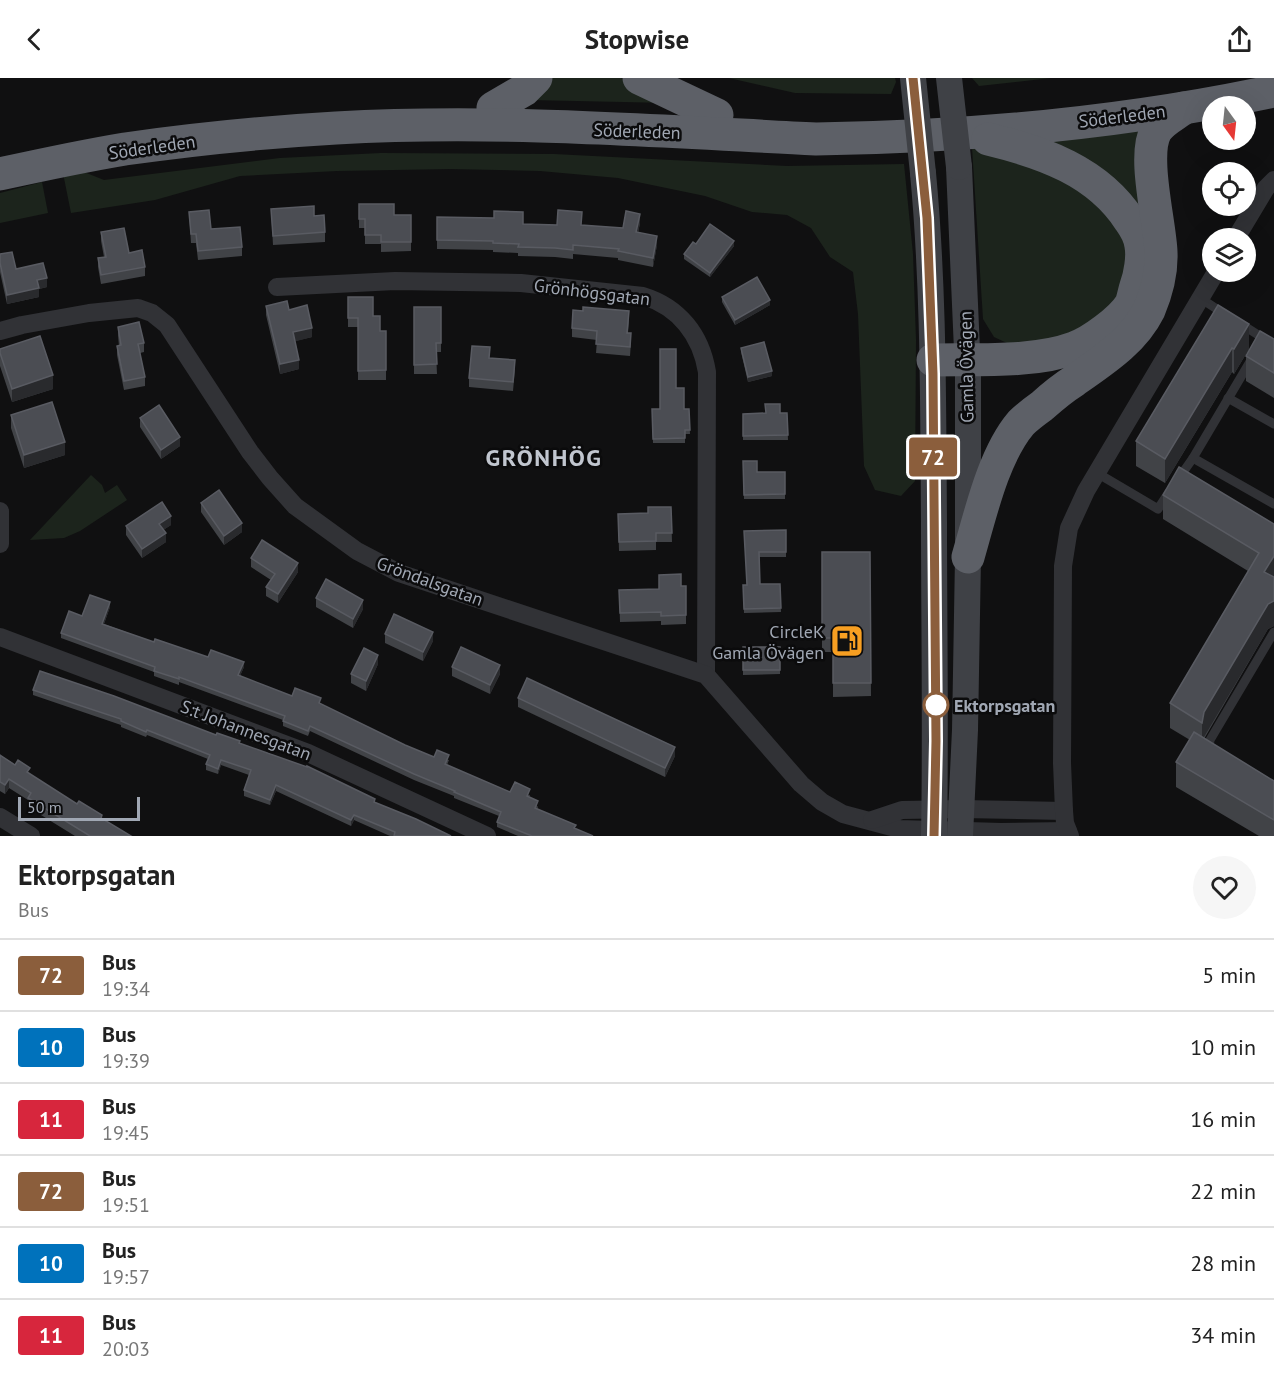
<!DOCTYPE html>
<html lang="en">
<head>
<meta charset="utf-8">
<style>
  :root { --surface:#fff; --page:#f6f6f6; --text:#222; --muted:#767676; --line:#e0e0e0 }
  body { margin:0; font-family:"PT Sans",sans-serif; background:var(--page); color:var(--text); height:100vh; display:flex; flex-direction:column; font-size:22px; white-space:nowrap }
  * { box-sizing:border-box; margin:0 }
  p { font-size:20px; color:var(--muted) }
  .icon { flex:none; width:33px; height:33px; fill:none; stroke:currentColor; stroke-width:2; stroke-linecap:round; stroke-linejoin:round }
  .map { position:relative; height:758px; overflow:hidden }
  .details { display:flex; flex-direction:column; background:var(--surface); flex:1 }
  .details>* { flex:none }
  .badge { padding:0 12px; border-radius:4px; font-size:21px; line-height:39px }
  .needle { width:39px; rotate:165deg }
  .buttons { position:absolute; left:1202px; top:18px; display:grid; gap:12px }
  .buttons a { display:grid; place-items:center; width:54px; height:54px; border-radius:50%; background:var(--surface); box-shadow:0 6px 24px #0002; font-size:30px }
  .scale { position:absolute; left:18px; bottom:15px; width:122px; box-sizing:border-box; padding-left:6px; border:3px solid #a0a7b3; border-top:0; font-size:16px; line-height:21px; white-space:nowrap; color:#a0a7b3; -webkit-text-stroke:4px #0b0b0c; paint-order:stroke }
  .map>.badge { position:absolute; translate:-50% -50%; box-shadow:0 0 0 3px #fff }
  .round { display:grid; place-items:center; flex:none; width:63px; height:63px; border-radius:32px; background:var(--page) }
  .headline { display:flex; align-items:center; justify-content:space-between; height:102px; padding:0 18px }
  h1 { font-size:28px; font-weight:800; line-height:45px }
  ul { padding:0; list-style:none }
  li { display:flex; align-items:center; gap:18px; height:72px; padding:0 18px; border-top:2px solid var(--line) }
  li div { flex:1 }
  li b { display:block; font-size:22px }
  li em { font-style:normal }
  li .badge { min-width:66px; font-weight:700; text-align:center }
  header { display:flex; justify-content:space-between; align-items:center; height:78px; padding:0 18px; background:var(--surface); font-size:27px; font-weight:800 }
  .map>svg:first-child { display:block }
  .green { fill:#1c241c }
  .lines { fill:none; stroke-linecap:round; stroke-linejoin:round }
  .lane { stroke:#313236; stroke-width:9 }
  .street { stroke:#313236; stroke-width:18 }
  .secondary { stroke:#3f4146; stroke-width:26 }
  .highway { stroke:#5d6067; stroke-width:33 }
  .secondary-bridge { stroke:#3f4146; stroke-width:26 }
  .wall { fill:#414347 }
  .shaded-wall { fill:#292a2d }
  .building { fill:#4b4d53; stroke:#595b62; stroke-width:1.5 }
  .line-casing { stroke:#fff; stroke-width:14 }
  .line { stroke:#8b5e3c; stroke-width:9 }
  .stop-dot { fill:#fff; stroke:#8b5e3c; stroke-width:3 }
  .labels { text-anchor:middle; dominant-baseline:central; stroke-width:5; stroke-linejoin:round; paint-order:stroke }
  .street-label { font-size:18px; fill:#a0a7b3; stroke:#0b0b0c }
  .poi-label { font-size:18px; fill:#a0a7b3; stroke:#0b0b0c; text-anchor:end }
  .stop-label { font-size:18px; font-weight:bold; fill:#a0a7b3; stroke:#0b0b0c; text-anchor:start }
  .district-label { font-size:24px; font-weight:bold; letter-spacing:1.5px; fill:#c1c6cf; stroke:#0b0b0c }
</style>
</head>
<body>
<header><svg class="icon" aria-label="back" viewBox="0 0 24 24"><path d="M15 5l-7 7 7 7"/></svg>Stopwise<svg class="icon" aria-label="share" viewBox="0 0 24 24"><path d="M12 15V3M7 8l5-5 5 5M5 13v7h14v-7"/></svg></header>
<div class="map">
<svg width="1274" height="758" viewBox="0 0 1274 758">
  <rect width="100%" height="100%" fill="#101011"/>
  <!-- green -->
  <g class="green">
    <polygon points="548,0 621,0 644,14 670,25 529,22"/>
    <polygon points="729,0 895,0 896,4 891,16 795,15"/>
    <polygon points="972,0 1051,0 979,8"/>
    <polygon points="1148,47 1151,152 1028,62"/>
    <polygon points="972,69 1064,94 1124,152 1128,197 1107,238 1066,261 1009,266 994,259 983,241"/>
    <polygon points="381,75 554,76 787,88 904,86 913,176 916,262 915,403 901,418 875,412 864,388 858,236 853,194 830,179 811,150 787,137 752,134 705,118 618,100 540,93 450,91 337,93 240,98 155,122 71,135 63,95 84,94 104,102 280,80"/>
    <polygon points="42,104 48,135 0,145 0,115"/>
    <polygon points="91,397 102,407 105,415 117,407 127,422 80,453 64,460 30,462"/>
  </g>
  <g class="lines">
    <!-- lane -->
    <g class="lane">
      <polyline points="1200,220 1226,237"/>
      <polyline points="1241,246 1274,267"/>
      <polyline points="1228,320 1274,346"/>
      <polyline points="1193,380 1274,426"/>
      <polyline points="1097,395 1158,431 1169,414"/>
      <polyline points="1179,400 1193,380 1251,282"/>
      <polyline points="1213,673 1209,670 1210,662 1274,554"/>
    </g>
    <!-- street -->
    <g class="street">
      <polyline points="1236,160 1266,110 1274,102"/>
      <path d="M277,209L395,203L521,205L643,218C679,229 701,257 707,294L706,597"/>
      <polyline points="0,253 22,247 89,235 138,230 152,235 167,247 250,374 270,400 295,428 357,473 399,495 706,597 801,706 822,724 843,736 899,751 1001,754 1068,753"/>
      <polyline points="0,433 0,466"/>
      <polyline points="0,559 308,675 487,758"/>
      <polyline points="0,739 31,758"/>
      <polyline points="872,742 902,732 961,731 1064,733"/>
      <polyline points="1070,758 1065,745 1064,733 1062,685 1063,488 1069,450 1086,413 1216,194"/>
    </g>
    <!-- secondary -->
    <g class="secondary">
      <polyline points="959,89 968,295 968,479 965,652 960,758"/>
      <path d="M923,95C934,211 933,328 934,444C934,549 936,653 934,758"/>
    </g>
    <!-- highway -->
    <g class="highway">
      <polyline points="639,0 717,37"/>
      <polyline points="493,30 524,12 536,0"/>
      <path d="M0,96C41,87 83,78 125,71C195,61 266,54 336,50C496,41 657,53 816,61C970,59 1124,45 1274,13"/>
      <path d="M933,282C975,281 1034,285 1074,270C1091,264 1121,242 1131,226C1133,221 1134,214 1136,208C1140,197 1143,179 1141,168C1140,159 1135,150 1130,143C1098,93 1042,74 988,61"/>
      <path d="M968,479C980,438 993,378 1021,345C1027,339 1035,333 1042,328C1052,319 1063,310 1074,303C1102,283 1133,264 1149,232C1157,213 1162,195 1161,174C1160,145 1142,77 1156,53C1162,43 1175,37 1184,30"/>
    </g>
    <!-- secondary-bridge -->
    <g class="secondary-bridge">
      <polyline points="913,0 923,95"/>
      <polyline points="949,0 959,89"/>
    </g>
  </g>
  <!-- wall -->
  <g class="wall">
    <polygon points="359,126 394,137 411,137 411,173 381,174 381,166 365,166 365,150 359,150"/>
    <polygon points="271,131 314,138 325,154 325,164 273,167"/>
    <polygon points="189,134 211,151 242,169 242,178 198,182 196,165 191,165"/>
    <polygon points="437,139 523,146 557,147 581,147 623,150 640,145 638,155 657,167 653,189 618,182 618,180 573,176 573,181 555,179 518,178 518,175 493,174 493,172 437,171"/>
    <polygon points="101,154 129,175 145,189 145,198 101,206 98,189 98,180 104,179 101,163"/>
    <polygon points="696,166 734,168 710,199 684,181 684,176"/>
    <polygon points="0,176 16,191 47,209 39,211 39,219 7,226 0,194"/>
    <polygon points="348,219 373,238 380,253 386,253 386,302 358,302 358,249 348,249"/>
    <polygon points="722,219 770,227 735,247 722,224"/>
    <polygon points="1218,227 1249,271 1234,296 1232,294 1165,405 1136,388 1136,363"/>
    <polygon points="266,228 289,232 312,259 295,263 299,291 280,296 266,237"/>
    <polygon points="414,229 441,229 441,274 436,274 437,296 414,296"/>
    <polygon points="629,242 628,255 631,264 630,278 596,275 597,262 572,259 572,250"/>
    <polygon points="118,249 144,265 144,274 140,275 145,299 145,308 124,312 117,277 117,268 119,268 118,258"/>
    <polygon points="1274,261 1274,320 1246,303 1246,278"/>
    <polygon points="741,270 772,298 748,304 741,274"/>
    <polygon points="0,271 53,311 12,324 0,288"/>
    <polygon points="490,280 515,291 513,313 469,309 469,300"/>
    <polygon points="676,310 684,331 689,331 690,356 685,356 685,365 653,365 652,331 660,331"/>
    <polygon points="787,335 788,362 743,362 743,336"/>
    <polygon points="11,337 65,377 24,390 11,350"/>
    <polygon points="140,340 180,368 161,381 140,349"/>
    <polygon points="743,383 757,394 785,394 785,421 744,421"/>
    <polygon points="1163,417 1274,446 1274,548 1268,551 1204,661 1274,703 1274,758 1259,758 1176,709 1176,684 1190,662 1170,650 1170,625 1248,493 1163,441"/>
    <polygon points="201,425 242,454 224,467 201,434"/>
    <polygon points="671,429 672,464 656,464 656,472 619,473 618,436 648,435"/>
    <polygon points="171,447 163,452 166,464 142,480 126,457 126,448"/>
    <polygon points="786,452 786,479 759,479 760,506 780,506 781,534 744,535 743,507 747,507 744,453"/>
    <polygon points="822,474 870,474 871,618 833,619 833,574 822,574"/>
    <polygon points="251,480 298,494 278,525 266,518 266,509 271,502 251,489"/>
    <polygon points="686,508 686,546 661,547 661,543 620,544 619,512 659,511"/>
    <polygon points="316,520 363,531 353,550 316,529"/>
    <polygon points="110,529 104,546 154,564 244,589 240,598 292,618 320,626 405,667 434,679 449,682 447,687 510,714 530,717 529,719 538,729 537,731 576,751 593,758 518,758 497,749 497,744 499,738 454,720 454,718 414,702 310,653 308,658 283,648 283,642 179,604 179,607 154,598 154,594 61,560 61,555 82,538"/>
    <polygon points="385,556 433,563 423,583 385,565"/>
    <polygon points="743,569 780,569 780,596 743,597"/>
    <polygon points="378,586 366,613 351,605 351,596"/>
    <polygon points="452,589 500,596 490,616 452,598"/>
    <polygon points="33,612 216,657 240,666 451,758 390,758 354,742 351,748 276,713 270,727 244,718 244,712 249,697 221,687 218,696 206,692 206,686 208,681 147,657 146,659 121,649 121,647 33,617"/>
    <polygon points="518,620 675,678 665,699 518,629"/>
    <polygon points="0,677 77,726 131,758 75,758 28,729 28,722 9,710 5,716 0,713"/>
  </g>
  <!-- shaded-wall -->
  <g class="shaded-wall">
    <polygon points="640,136 640,145 636,163 636,154"/>
    <polygon points="657,158 657,167 653,189 653,180"/>
    <polygon points="734,163 734,168 710,199 710,195"/>
    <polygon points="47,200 47,209 39,211 39,219 7,226 7,217 37,202"/>
    <polygon points="770,222 770,227 735,247 735,242"/>
    <polygon points="1249,246 1249,271 1234,296 1234,271"/>
    <polygon points="312,250 312,259 293,264 293,254"/>
    <polygon points="1232,270 1232,294 1165,405 1165,381"/>
    <polygon points="299,282 299,291 280,296 280,286"/>
    <polygon points="772,293 772,298 748,304 748,299"/>
    <polygon points="53,297 53,311 12,324 12,311"/>
    <polygon points="180,359 180,368 161,381 161,372"/>
    <polygon points="65,364 65,377 24,390 24,377"/>
    <polygon points="171,438 171,447 159,455 159,446"/>
    <polygon points="242,445 242,454 224,467 224,458"/>
    <polygon points="166,455 166,464 142,480 142,471"/>
    <polygon points="1274,478 1274,502 1264,494"/>
    <polygon points="298,485 298,494 278,525 278,516"/>
    <polygon points="363,522 363,531 353,550 353,541"/>
    <polygon points="1274,523 1274,548 1268,551 1204,659 1202,669 1202,645 1204,634 1268,526"/>
    <polygon points="110,524 110,529 102,551 102,546"/>
    <polygon points="433,554 433,563 423,583 423,574"/>
    <polygon points="378,577 378,586 366,613 366,603"/>
    <polygon points="244,584 244,589 238,602 238,597"/>
    <polygon points="500,587 500,596 490,616 490,607"/>
    <polygon points="675,669 675,678 665,699 665,690"/>
    <polygon points="221,682 221,687 218,696 218,691"/>
    <polygon points="9,701 9,710 5,716 5,707"/>
    <polygon points="276,707 276,713 270,727 270,722"/>
    <polygon points="354,737 354,742 351,748 351,742"/>
  </g>
  <!-- building -->
  <g class="building">
    <polygon points="359,126 394,126 394,137 411,137 411,164 381,164 381,157 365,157 365,141 359,141"/>
    <polygon points="314,128 314,138 324,137 325,154 273,158 271,131"/>
    <polygon points="209,132 211,151 240,149 242,169 198,173 196,156 191,156 189,134"/>
    <polygon points="558,132 582,134 581,147 623,150 626,133 640,136 636,154 657,158 653,180 618,173 619,171 573,167 573,172 555,170 518,169 519,166 493,165 493,163 437,162 437,139 494,140 494,133 523,134 523,146 557,147"/>
    <polygon points="710,146 734,163 710,195 684,176 693,164 696,166"/>
    <polygon points="124,150 129,175 142,172 145,189 101,197 98,180 106,179 101,154"/>
    <polygon points="12,174 16,191 43,185 47,200 37,202 39,210 7,217 0,185 0,176"/>
    <polygon points="757,199 770,222 735,242 722,219"/>
    <polygon points="348,219 373,219 373,238 380,238 380,253 386,253 386,292 358,293 358,240 348,240"/>
    <polygon points="287,223 289,232 307,227 312,250 293,254 299,282 280,286 266,228"/>
    <polygon points="1218,227 1249,246 1234,271 1232,270 1165,381 1136,363"/>
    <polygon points="414,229 441,229 441,265 436,265 437,286 414,287"/>
    <polygon points="583,229 629,233 627,255 631,255 630,269 596,266 597,253 572,250 573,232 583,233"/>
    <polygon points="139,244 144,265 138,266 145,299 124,303 117,268 121,267 118,249"/>
    <polygon points="1260,253 1274,261 1274,295 1246,278"/>
    <polygon points="40,258 53,297 12,311 0,275 0,271"/>
    <polygon points="764,264 772,293 748,299 741,270"/>
    <polygon points="472,268 490,269 489,280 515,282 513,304 469,300"/>
    <polygon points="660,271 676,271 676,310 684,310 684,331 689,331 690,352 685,352 685,360 653,361 652,331 660,331"/>
    <polygon points="52,324 65,364 24,377 11,337"/>
    <polygon points="765,326 780,326 780,335 787,335 788,357 743,358 743,336 766,335"/>
    <polygon points="159,327 180,359 161,372 140,340"/>
    <polygon points="743,383 757,383 757,394 785,394 785,416 744,417"/>
    <polygon points="1179,389 1274,446 1274,478 1264,494 1274,499 1274,523 1268,526 1204,634 1202,645 1170,625 1259,475 1163,417"/>
    <polygon points="219,412 242,445 224,458 201,425"/>
    <polygon points="162,424 171,438 159,446 166,455 142,471 126,448"/>
    <polygon points="648,429 671,429 672,455 656,455 656,463 619,464 618,436 648,435"/>
    <polygon points="786,452 786,474 759,474 760,506 780,506 781,530 744,531 743,507 747,507 744,453"/>
    <polygon points="262,462 298,485 278,516 266,509 275,496 251,480"/>
    <polygon points="822,474 870,474 871,605 833,605 833,560 822,560"/>
    <polygon points="681,496 681,508 686,508 686,537 661,538 661,534 620,535 619,512 659,511 659,497"/>
    <polygon points="326,501 363,522 353,541 316,520"/>
    <polygon points="90,517 110,524 102,546 154,564 155,561 208,579 211,572 244,584 238,597 292,618 295,610 321,620 319,625 405,667 434,679 437,672 449,677 445,686 510,714 515,704 530,711 527,718 538,723 535,730 576,747 574,750 593,758 532,758 497,744 501,734 454,714 455,713 414,696 310,648 308,653 283,643 285,638 179,599 179,601 154,593 155,589 61,555 69,533 82,538"/>
    <polygon points="394,536 433,554 423,574 385,556"/>
    <polygon points="461,569 500,587 490,607 452,589"/>
    <rect x="743" y="569" width="37" height="23"/>
    <polygon points="364,570 378,577 366,603 351,596"/>
    <polygon points="40,593 114,618 216,657 217,655 240,663 239,665 307,689 307,688 375,721 374,724 416,741 451,758 394,758 395,754 354,737 351,742 276,707 270,722 244,712 251,692 221,682 218,691 206,686 210,677 147,652 146,654 121,643 121,641 33,612"/>
    <polygon points="527,600 675,669 665,690 518,620"/>
    <polygon points="1194,654 1274,703 1274,742 1176,684"/>
    <polygon points="0,677 15,687 18,682 30,690 27,694 77,726 79,723 102,737 101,740 131,758 90,758 28,720 31,715 9,701 5,707 0,704"/>
  </g>
  <g class="lines">
    <!-- line casing -->
    <g class="line-casing">
      <polyline id="line" points="913,0 927,140 933,296 936,663 934,758"/>
    </g>
    <!-- line -->
    <use href="#line" class="line"/>
  </g>
  <!-- icons -->
  <defs>
    <g id="fuel-square" transform="scale(1.725)"><rect x="-9" y="-9" width="18" height="18" rx="4" fill="#f79f22" stroke="#0b0b0c"/><path d="M-5.5-6h7V0h2V4h1.3V-2.5L3-4.5l.8-.8L6-3V5H2.5V1h-1V6h-7ZM-4.2-4.7v3.2H.2V-4.7Z" fill="#111"/></g>
  </defs>
  <g fill-rule="evenodd">
    <use href="#fuel-square" x="847" y="563"/>
  </g>
  <!-- markers -->
  <circle class="stop-dot" cx="936" cy="627" r="12"/>
  <g class="labels">
    <!-- street labels -->
    <g class="street-label">
      <text transform="translate(1122 38) rotate(-7)">Söderleden</text>
      <text transform="translate(637 53) rotate(2)">Söderleden</text>
      <text transform="translate(152 69) rotate(-8)">Söderleden</text>
      <text transform="translate(592 214) rotate(7)">Grönhögsgatan</text>
      <text transform="translate(966 289) rotate(-91)">Gamla Övägen</text>
      <text transform="translate(430 503) rotate(20)">Gröndalsgatan</text>
      <text transform="translate(246 652) rotate(21)">S:t Johannesgatan</text>
    </g>
    <!-- poi labels -->
    <g class="poi-label">
      <text x="824" y="553">CircleK<tspan x="824" dy="21">Gamla Övägen</tspan></text>
    </g>
    <!-- stop labels -->
    <g class="stop-label">
      <text x="954" y="627">Ektorpsgatan</text>
    </g>
    <!-- district labels -->
    <g class="district-label">
      <text x="544" y="379">GRÖNHÖG</text>
    </g>
  </g>
</svg>
<div class="buttons">
<a><svg class="needle" viewBox="-14 -14 28 28"><path d="M0-13l5 13h-10z" fill="#e53935"/><path d="M0 13l5-13h-10z" fill="#767676"/></svg></a>
<a><svg class="icon" aria-label="locate" viewBox="0 0 24 24"><circle cx="12" cy="12" r="6"/><path d="M12 2v4M12 18v4M2 12h4M18 12h4"/></svg></a>
<a><svg class="icon" aria-label="layers" viewBox="0 0 24 24"><path d="M12 4l9 5-9 5-9-5zM3 14l9 5 9-5"/></svg></a>
</div>
<div class="scale">50 m</div>
<b class="badge" style="left:933px;top:379px;background:#8b5e3c;color:#fff">72</b>
</div>
<section class="details">
<div class="headline"><div><h1>Ektorpsgatan</h1><p>Bus</p></div><a class="round"><svg class="icon" aria-label="heart" viewBox="0 0 24 24"><path d="M12 20l-8-8c-3-5 5-10 8-4 3-6 11-1 8 4z"/></svg></a></div>
<ul>
<li><span class="badge" style="background:#8b5e3c;color:#fff">72</span><div><b>Bus</b><p>19:34</p></div><em>5 min</em></li>
<li><span class="badge" style="background:#0072bc;color:#fff">10</span><div><b>Bus</b><p>19:39</p></div><em>10 min</em></li>
<li><span class="badge" style="background:#d7263d;color:#fff">11</span><div><b>Bus</b><p>19:45</p></div><em>16 min</em></li>
<li><span class="badge" style="background:#8b5e3c;color:#fff">72</span><div><b>Bus</b><p>19:51</p></div><em>22 min</em></li>
<li><span class="badge" style="background:#0072bc;color:#fff">10</span><div><b>Bus</b><p>19:57</p></div><em>28 min</em></li>
<li><span class="badge" style="background:#d7263d;color:#fff">11</span><div><b>Bus</b><p>20:03</p></div><em>34 min</em></li>
</ul>
</section>
</body>
</html>
